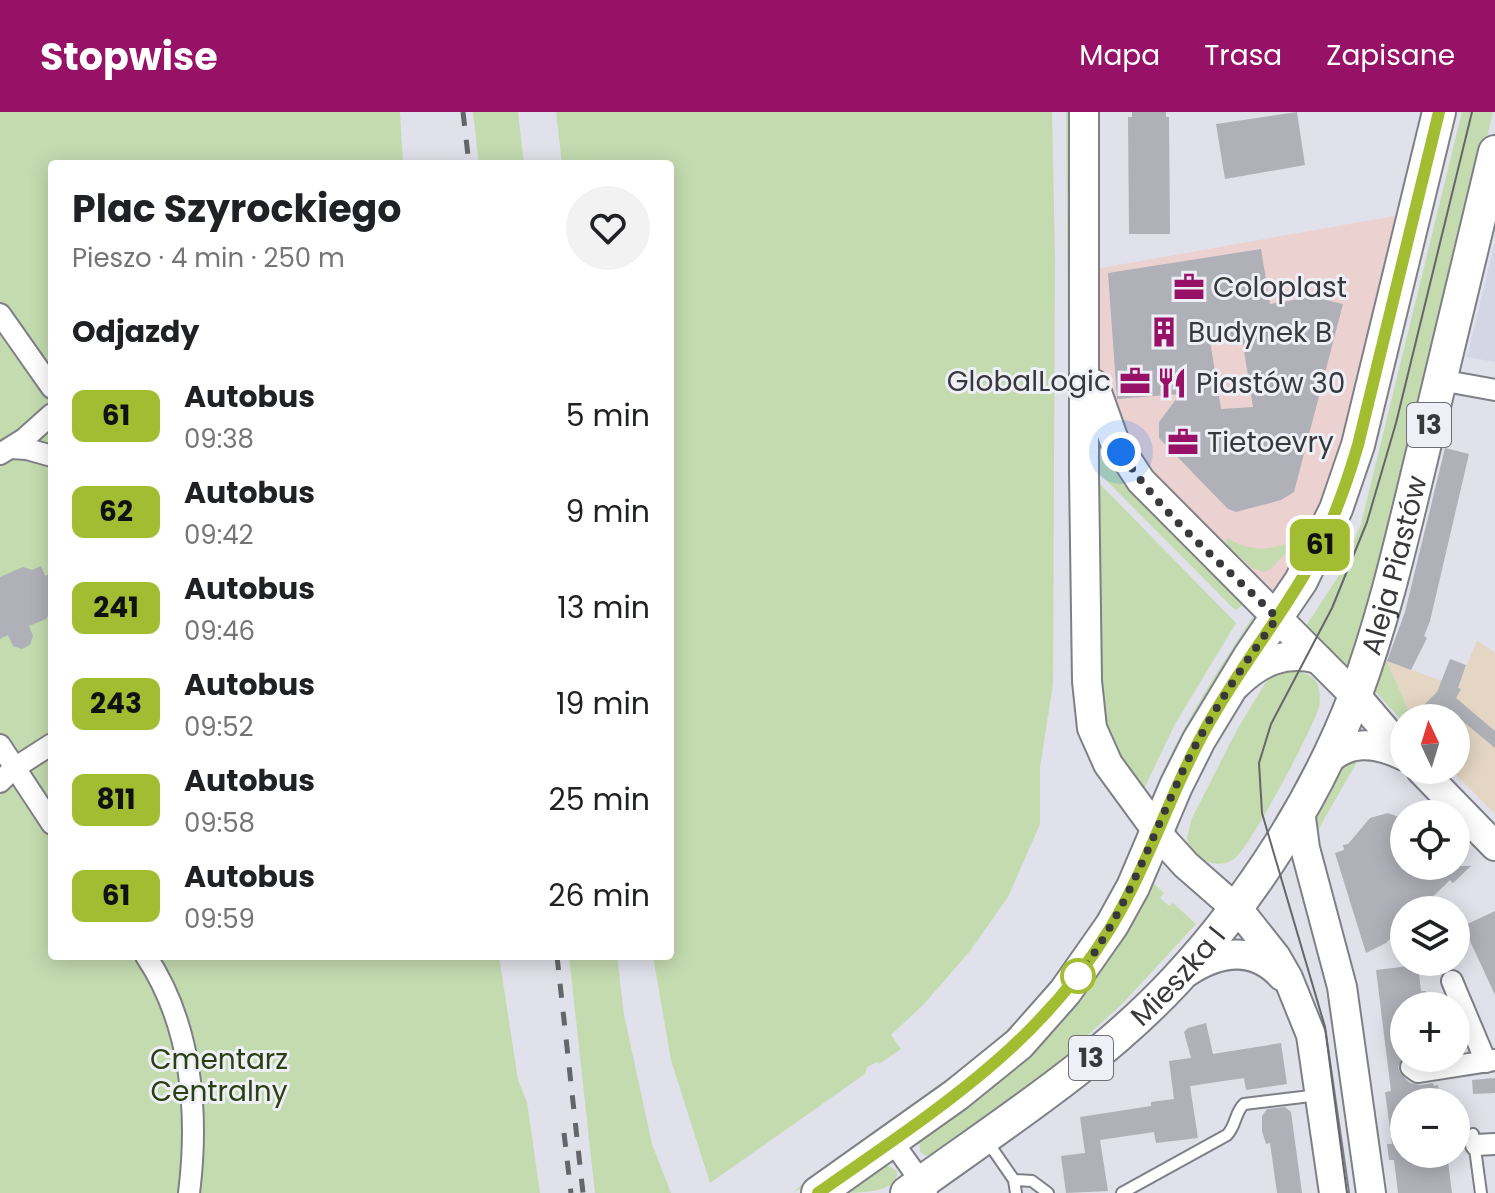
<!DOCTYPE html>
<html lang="pl">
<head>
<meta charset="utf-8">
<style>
  :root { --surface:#fff; --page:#f2f2f2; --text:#202124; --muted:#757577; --accent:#971166 }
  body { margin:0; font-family:Poppins,sans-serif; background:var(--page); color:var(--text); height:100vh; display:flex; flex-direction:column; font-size:30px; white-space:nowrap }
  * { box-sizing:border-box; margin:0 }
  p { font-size:26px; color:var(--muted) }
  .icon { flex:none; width:44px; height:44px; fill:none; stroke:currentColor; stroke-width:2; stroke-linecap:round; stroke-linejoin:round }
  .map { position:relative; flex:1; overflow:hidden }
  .side { position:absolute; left:48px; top:48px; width:626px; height:800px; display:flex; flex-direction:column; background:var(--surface); border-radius:8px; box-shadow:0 4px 20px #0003 }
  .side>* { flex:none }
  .badge { padding:0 16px; border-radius:12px; font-size:28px; line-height:52px }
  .needle { width:52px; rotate:356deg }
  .fabs { position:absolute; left:1390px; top:592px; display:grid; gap:16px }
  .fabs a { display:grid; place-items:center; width:80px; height:80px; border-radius:50%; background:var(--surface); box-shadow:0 4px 20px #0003; font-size:40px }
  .you { position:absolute; width:40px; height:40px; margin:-20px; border:6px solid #fff; border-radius:50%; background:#1a73e8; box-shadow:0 0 0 12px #1a73e833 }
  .map>.badge { position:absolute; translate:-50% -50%; box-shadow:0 0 0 4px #fff }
  h2 { padding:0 24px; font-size:30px; line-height:72px }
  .round { display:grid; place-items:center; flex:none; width:84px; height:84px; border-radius:42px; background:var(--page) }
  .overview { display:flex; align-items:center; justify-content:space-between; height:136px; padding:0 24px }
  h1 { font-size:38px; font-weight:700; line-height:60px }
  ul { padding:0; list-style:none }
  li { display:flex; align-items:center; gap:24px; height:96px; padding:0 24px }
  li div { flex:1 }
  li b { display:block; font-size:30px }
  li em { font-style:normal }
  li .badge { min-width:88px; font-weight:700; text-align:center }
  header { display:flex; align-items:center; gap:48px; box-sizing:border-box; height:112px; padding:0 40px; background:var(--accent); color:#fff }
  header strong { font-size:38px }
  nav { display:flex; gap:44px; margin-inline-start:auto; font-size:28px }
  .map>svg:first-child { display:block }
  .commercial { fill:#ecd1d1 }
  .industrial { fill:#e4d6c3 }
  .built { fill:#d4d5e5 }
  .green { fill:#c4dbaf }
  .building { fill:#afb0b8; fill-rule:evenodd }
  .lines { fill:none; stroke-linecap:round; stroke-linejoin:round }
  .lane-casing { stroke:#7f8087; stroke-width:14 }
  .street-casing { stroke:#7f8087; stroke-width:24 }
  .secondary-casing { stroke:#7f8087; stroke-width:32 }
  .primary-casing { stroke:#7f8087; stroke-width:36 }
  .lane { stroke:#fff; stroke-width:10 }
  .street { stroke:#fff; stroke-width:20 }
  .secondary { stroke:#fff; stroke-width:28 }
  .primary { stroke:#fff; stroke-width:32 }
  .tram { stroke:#65666b; stroke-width:2 }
  .rail { stroke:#65666b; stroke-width:5; stroke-dasharray:14 14; stroke-linecap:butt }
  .line-casing { stroke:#fff; stroke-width:18 }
  .line { stroke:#a2bd31; stroke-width:12 }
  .walk { stroke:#39393d; stroke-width:8; stroke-dasharray:0 14.4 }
  .stop-dot { fill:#fff; stroke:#a2bd31; stroke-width:4 }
  .labels { text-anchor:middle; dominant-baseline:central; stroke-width:6; stroke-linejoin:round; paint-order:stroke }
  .shield { fill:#eeeff7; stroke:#6f7075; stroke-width:2 }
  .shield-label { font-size:26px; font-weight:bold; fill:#39393d }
  .poi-label { font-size:28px; fill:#39393d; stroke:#eeeff7; text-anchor:start }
  .street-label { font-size:28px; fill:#39393d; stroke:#eeeff7 }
  .park-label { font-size:28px; fill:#2a4010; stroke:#eeeff7 }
</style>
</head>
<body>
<header>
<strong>Stopwise</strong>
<nav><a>Mapa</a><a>Trasa</a><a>Zapisane</a></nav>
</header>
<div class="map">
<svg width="1495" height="1081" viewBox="0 0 1495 1081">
  <rect width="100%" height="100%" fill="#e0e1ea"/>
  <!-- commercial -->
  <polygon class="commercial" points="1411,101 1361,310 1275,499 1128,349 1093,251 1090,158"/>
  <!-- industrial -->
  <polygon class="industrial" points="1477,528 1495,541 1495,702 1451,658 1456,658 1456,606 1412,606 1386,548 1458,575"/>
  <!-- built -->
  <polygon class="built" points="1495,130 1495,250 1467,245"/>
  <!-- green -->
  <g class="green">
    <polygon points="0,0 400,0 403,52 52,52 52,844 499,844 518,968 527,990 540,1081 0,1081"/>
    <polygon points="473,0 518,0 524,52 479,52"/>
    <polygon points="556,0 1052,0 1055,146 1053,572 1040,655 1040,712 1008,785 970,839 924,892 891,923 901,937 879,952 877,950 867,955 865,962 710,1071 671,948 653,844 670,844 670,52 562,52"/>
    <polygon points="1066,0 1074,0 1076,357 1069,357"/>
    <polygon points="1462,0 1493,0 1392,419 1348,563 1326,540 1328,534 1312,527 1304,517 1338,465 1361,412"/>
    <polygon points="1091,299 1248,489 1236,498 1232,495 1097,359"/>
    <polygon points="1096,368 1236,511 1175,612 1141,683 1116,645 1098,603"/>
    <path d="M1305,420L1271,457L1264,460L1252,456L1224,431L1228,426C1254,443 1281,438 1305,420Z"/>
    <path d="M1256,500L1263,507L1154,694L1150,690C1176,622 1216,561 1256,500Z"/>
    <polygon points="1386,548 1412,606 1404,606 1404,611 1374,578"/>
    <path d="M1292,558C1304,561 1317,564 1319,577C1320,582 1320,590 1319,595C1312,618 1250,736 1234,747C1218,757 1202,750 1190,738L1187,726L1192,706L1238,616L1269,565Z"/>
    <polygon points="1362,641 1314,725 1314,704 1338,655"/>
    <polygon points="1148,766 1164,781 1160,786 1169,794 1173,791 1196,812 1123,891 1019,986 935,1045 924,1043 920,1039 919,1026"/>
    <polygon points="569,844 617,844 624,903 652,1032 671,1081 595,1081"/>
    <polygon points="1024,902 1009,924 835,1054 793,1081 807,1067 976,946"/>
    <path d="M882,1050L897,1059C900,1081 858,1081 838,1081Z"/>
  </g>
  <!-- building -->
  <g class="building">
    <polygon points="1132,0 1166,0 1166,5 1169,5 1170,122 1129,122 1128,5 1132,5"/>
    <polygon points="1297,0 1305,53 1225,67 1216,12"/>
    <path d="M1261,137L1270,192L1313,185L1343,192L1294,380L1281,388L1236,400L1228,397L1159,326V310L1180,282L1117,287L1108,161ZM1242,226L1253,295L1221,297L1210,229Z"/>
    <polygon points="1445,336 1469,342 1430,509 1424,524 1427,526 1411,558 1387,549 1405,500"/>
    <polygon points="41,454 45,464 52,461 52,497 46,507 29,514 33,524 30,533 22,537 13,534 8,523 0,527 0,465 23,455 32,458"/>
    <polygon points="1450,547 1466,553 1458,576 1461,577 1456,586 1495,619 1495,636 1447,596 1436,606 1411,606 1437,580"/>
    <polygon points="1388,701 1404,707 1404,754 1471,754 1453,771 1450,768 1419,798 1404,798 1404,813 1386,831 1366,841 1335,741 1344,738 1343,733 1348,732 1370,706"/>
    <polygon points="1495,799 1495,883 1463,814"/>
    <polygon points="1418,853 1421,879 1426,879 1428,894 1404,894 1404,944 1398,955 1400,961 1410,971 1420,973 1433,971 1434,974 1438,973 1440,990 1404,990 1404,1042 1447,1042 1452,1081 1398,1081 1394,1048 1389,1048 1387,1032 1392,1032 1385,980 1391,979 1376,858"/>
    <polygon points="1206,911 1213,942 1281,931 1287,972 1246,978 1244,966 1190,974 1198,1026 1156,1031 1154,1020 1100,1028 1108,1079 1066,1081 1061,1044 1085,1041 1080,1005 1151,994 1151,990 1174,987 1169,949 1191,946 1184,920 1188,916"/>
    <polygon points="1495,966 1495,981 1473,982 1472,968"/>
    <polygon points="1285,995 1291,1000 1302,1081 1277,1081 1270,1031 1266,1032 1262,1019 1262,1004 1267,997"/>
  </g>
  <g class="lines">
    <!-- lane casing -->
    <g class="lane-casing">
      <g id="lane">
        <polyline points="1473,1022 1481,1081"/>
        <polyline points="987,1029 1014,1068 1032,1069 1048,1081"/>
        <polyline points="1014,1068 1016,1081"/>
        <path d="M1122,1081L1227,1023C1236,1014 1235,1000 1244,992L1319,983"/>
      </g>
    </g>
    <!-- street casing -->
    <g class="street-casing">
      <g id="street">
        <polyline points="0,202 52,276"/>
        <polyline points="1440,268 1495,278"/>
        <polyline points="10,336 27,337 52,344"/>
        <polyline points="0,342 24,327 52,302"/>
        <polyline points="0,633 52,712"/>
        <polyline points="0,670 13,657 52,632"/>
        <path d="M146,844C192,913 199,1001 189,1081"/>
        <polyline points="1452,869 1486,950"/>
        <polyline points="1411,955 1418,960 1495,948"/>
        <polyline points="892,1029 927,1078"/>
        <polyline points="1476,1033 1495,1032"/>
      </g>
    </g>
    <!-- secondary casing -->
    <g class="secondary-casing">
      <g id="secondary">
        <polyline points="1084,0 1084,362 1087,569 1092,616 1108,652 1165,730 1186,753 1242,802 1276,845 1288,866 1311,923 1334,1081"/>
        <polyline points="1094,272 1114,328 1141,369 1363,592 1404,640"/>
        <path d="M1236,573C1259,550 1285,538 1318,547"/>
        <path d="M1324,652C1347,627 1376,630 1404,644"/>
        <polyline points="1421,658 1495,734"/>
        <polyline points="1300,698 1305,736 1342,875 1371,1081"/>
        <path d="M1187,860C1219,839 1254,833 1282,864"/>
      </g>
    </g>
    <!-- primary casing -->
    <g class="primary-casing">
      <g id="primary">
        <polyline points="818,1081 956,983 1019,932 1065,880 1112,813 1133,775 1176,674 1199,628 1250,544 1301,469 1336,397 1358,333 1439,0"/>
        <path id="s1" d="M907,1081C999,1014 1098,952 1176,868C1251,787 1315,688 1355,584C1387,498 1406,408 1428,319C1450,226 1473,133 1495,40"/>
      </g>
    </g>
    <!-- lane -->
    <use href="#lane" class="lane"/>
    <!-- street -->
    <use href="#street" class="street"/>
    <!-- secondary -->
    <use href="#secondary" class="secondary"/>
    <!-- primary -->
    <use href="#primary" class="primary"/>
    <!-- tram -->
    <polyline class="tram" points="1347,1081 1325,915 1262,701 1259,651 1271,612 1332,496 1367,410 1396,311 1472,0"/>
    <!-- rail -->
    <g class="rail">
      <polyline points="463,0 469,52"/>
      <polyline points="557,844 583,1081"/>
      <polyline points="564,1021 571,1081"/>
    </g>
  </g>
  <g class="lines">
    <!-- line casing -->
    <g class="line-casing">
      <path id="line" d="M818,1081C930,1002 1038,936 1111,815C1150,750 1172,675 1210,609C1241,554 1281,505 1311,451C1332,414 1346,374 1358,333L1439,0"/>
    </g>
    <!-- line -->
    <use href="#line" class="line"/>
    <!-- walk -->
    <path class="walk" d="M1078,864C1122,806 1146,740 1176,674C1202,614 1239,559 1277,506C1224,452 1161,404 1121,340"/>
  </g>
  <!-- icons -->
  <defs>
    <g id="office-bare" transform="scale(2.4)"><path d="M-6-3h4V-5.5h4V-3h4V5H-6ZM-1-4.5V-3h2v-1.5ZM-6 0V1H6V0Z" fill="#971166" stroke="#eeeff7" stroke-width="2.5" paint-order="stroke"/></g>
    <g id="building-bare" transform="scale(2.4)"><path d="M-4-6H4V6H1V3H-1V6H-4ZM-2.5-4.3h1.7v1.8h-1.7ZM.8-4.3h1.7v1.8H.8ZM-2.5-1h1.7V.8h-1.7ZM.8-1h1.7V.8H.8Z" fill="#971166" stroke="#eeeff7" stroke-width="2.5" paint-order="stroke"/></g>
    <g id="restaurant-bare" transform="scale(2.4)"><path d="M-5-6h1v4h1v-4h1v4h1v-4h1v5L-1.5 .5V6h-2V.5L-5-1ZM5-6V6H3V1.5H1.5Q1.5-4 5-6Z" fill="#971166" stroke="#eeeff7" stroke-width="2.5" paint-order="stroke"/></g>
  </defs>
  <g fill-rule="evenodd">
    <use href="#office-bare" x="1189" y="175"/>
    <use href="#building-bare" x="1164" y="220"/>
    <use href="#office-bare" x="1135" y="269"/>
    <use href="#restaurant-bare" x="1172" y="271"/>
    <use href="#office-bare" x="1183" y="330"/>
  </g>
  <!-- markers -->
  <circle class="stop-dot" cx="1078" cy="864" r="16"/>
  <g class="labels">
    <!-- shield labels -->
    <g class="shield">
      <rect x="1407" y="291" width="44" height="44" rx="6"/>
      <rect x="1069" y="924" width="44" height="44" rx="6"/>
    </g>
    <g class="shield-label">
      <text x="1429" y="313">13</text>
      <text x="1091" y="946">13</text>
    </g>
    <!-- poi labels -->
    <g class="poi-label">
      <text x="1213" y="175">Coloplast</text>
      <text x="1188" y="220">Budynek B</text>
      <text x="1111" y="269" text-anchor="end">GlobalLogic</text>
      <text x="1196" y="271">Piastów 30</text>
      <text x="1207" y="330">Tietoevry</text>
    </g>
    <!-- street labels -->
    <g class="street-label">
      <text stroke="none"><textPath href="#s1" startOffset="818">Aleja Piastów</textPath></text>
      <text stroke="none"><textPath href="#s1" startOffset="348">Mieszka I</textPath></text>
    </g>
    <!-- park labels -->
    <g class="park-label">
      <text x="219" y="947">Cmentarz<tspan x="219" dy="32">Centralny</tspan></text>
    </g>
  </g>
</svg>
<div class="fabs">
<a><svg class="needle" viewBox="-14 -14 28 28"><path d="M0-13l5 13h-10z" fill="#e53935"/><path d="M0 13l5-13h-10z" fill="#757577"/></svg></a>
<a><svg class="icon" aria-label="locate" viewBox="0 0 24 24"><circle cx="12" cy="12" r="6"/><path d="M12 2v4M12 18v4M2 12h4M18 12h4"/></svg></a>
<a><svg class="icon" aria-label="layers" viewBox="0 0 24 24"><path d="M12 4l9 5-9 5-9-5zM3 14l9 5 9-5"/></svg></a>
<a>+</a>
<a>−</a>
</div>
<div class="you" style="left:1121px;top:340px"></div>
<b class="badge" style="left:1320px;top:433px;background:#a2bd31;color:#111">61</b>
<section class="side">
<div class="overview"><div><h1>Plac Szyrockiego</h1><p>Pieszo · 4 min · 250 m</p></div><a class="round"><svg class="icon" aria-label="heart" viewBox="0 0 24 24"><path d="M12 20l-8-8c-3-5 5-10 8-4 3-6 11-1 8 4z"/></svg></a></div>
<h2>Odjazdy</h2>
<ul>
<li><span class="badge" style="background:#a2bd31;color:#111">61</span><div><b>Autobus</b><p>09:38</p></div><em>5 min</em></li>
<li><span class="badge" style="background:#a2bd31;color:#111">62</span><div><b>Autobus</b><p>09:42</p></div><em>9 min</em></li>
<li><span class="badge" style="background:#a2bd31;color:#111">241</span><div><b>Autobus</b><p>09:46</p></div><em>13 min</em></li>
<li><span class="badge" style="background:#a2bd31;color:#111">243</span><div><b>Autobus</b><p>09:52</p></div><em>19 min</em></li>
<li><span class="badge" style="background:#a2bd31;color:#111">811</span><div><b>Autobus</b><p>09:58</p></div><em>25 min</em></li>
<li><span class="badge" style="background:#a2bd31;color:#111">61</span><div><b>Autobus</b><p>09:59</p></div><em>26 min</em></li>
</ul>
</section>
</div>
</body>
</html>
